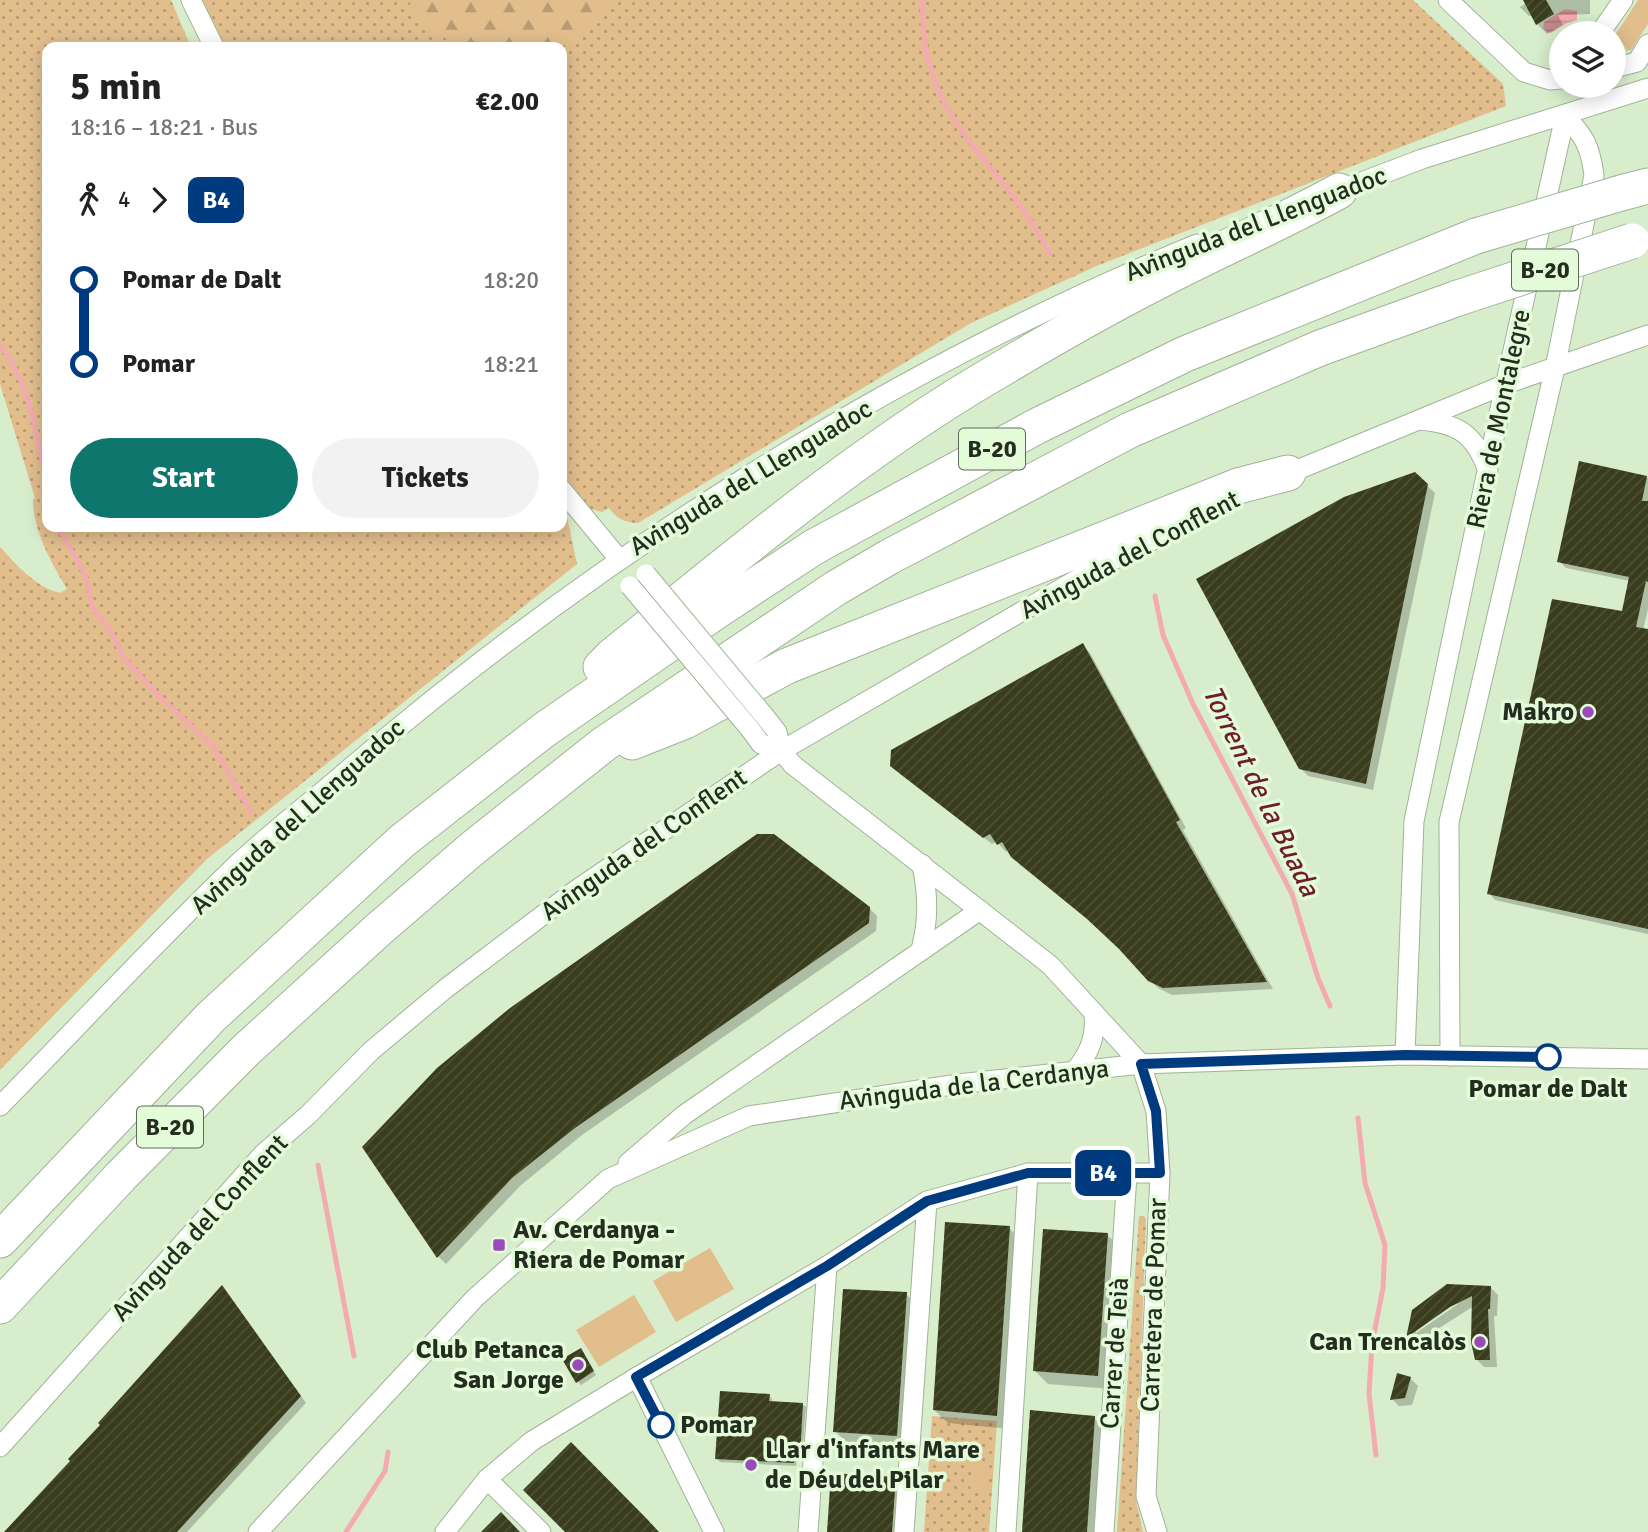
<!DOCTYPE html>
<html lang="en">
<head>
<meta charset="utf-8">
<style>
  :root { --surface:#fff; --page:#f2f2f2; --text:#222; --muted:#767676; --accent:#0f766e }
  body { margin:0; font-family:Signika,sans-serif; background:var(--page); color:var(--text); height:100vh; display:flex; flex-direction:column; font-size:26px; white-space:nowrap }
  * { box-sizing:border-box; margin:0 }
  p { font-size:23px; color:var(--muted) }
  .icon { flex:none; width:38px; height:38px; fill:none; stroke:currentColor; stroke-width:2; stroke-linecap:round; stroke-linejoin:round }
  .map { position:relative; flex:1; overflow:hidden }
  .panel { position:absolute; left:42px; top:42px; width:525px; height:490px; display:flex; flex-direction:column; background:var(--surface); border-radius:14px; box-shadow:0 4px 18px #0003 }
  .panel>* { flex:none }
  .badge { padding:0 14px; border-radius:10px; font-size:24px; line-height:46px }
  .tools { position:absolute; left:1549px; top:21px; display:grid; gap:14px }
  .tools a { display:grid; place-items:center; width:77px; height:77px; border-radius:50%; background:var(--surface); box-shadow:0 4px 18px #0003; font-size:35px }
  .map>.badge { position:absolute; translate:-50% -50%; box-shadow:0 0 0 4px #fff }
  .legs { display:flex; align-items:center; gap:10px; height:77px; padding:0 28px; font-size:23px }
  .legs p { margin-inline-start:auto }
  .overview { display:flex; align-items:center; justify-content:space-between; height:119px; padding:0 28px }
  h1 { font-size:38px; font-weight:800; line-height:52px }
  .cta { display:flex; gap:14px; margin-top:auto; padding:14px 28px }
  .cta a { flex:1; height:80px; border-radius:42px; background:var(--accent); color:#fff; font-size:28px; font-weight:800; line-height:80px; text-align:center }
  .cta a+a { background:var(--page); color:var(--text) }
  ul { padding:0 28px; list-style:none }
  li { display:flex; align-items:center; gap:24px; height:84px; font-size:26px }
  li i { display:grid; place-items:center; width:10px; height:100%; margin:0 9px; background:currentColor }
  li i::after { content:''; width:18px; height:18px; margin:-9px; border:5px solid; border-radius:50%; background:var(--surface) }
  li p { margin-inline-start:auto }
  li:first-child i { background:linear-gradient(#0000 50%,currentColor 0) }
  li:last-child i { background:linear-gradient(currentColor 50%,#0000 0) }
  .map>svg:first-child { display:block }
  .grass { fill:url(#grass-dots) }
  .forest { fill:url(#forest-firs) }
  .green { fill:#e2be8d }
  .water { fill:url(#water-rules) }
  .shadow { fill:#0003; fill-rule:evenodd }
  .lines { fill:none; stroke-linecap:round; stroke-linejoin:round }
  .stream { stroke:#f3abb0; stroke-width:5 }
  .building { fill:url(#building-hatch) }
  .minor-casing { stroke:#9fb495; stroke-width:21 }
  .motorway-casing { stroke:#9fb495; stroke-width:37 }
  .minor { stroke:#fff; stroke-width:19 }
  .motorway { stroke:#fff; stroke-width:35 }
  .minor-bridge-casing { stroke:#9fb495; stroke-width:21; stroke-linecap:butt }
  .motorway-bridge-casing { stroke:#9fb495; stroke-width:37; stroke-linecap:butt }
  .minor-bridge { stroke:#fff; stroke-width:19 }
  .motorway-bridge { stroke:#fff; stroke-width:35 }
  .line-1-casing { stroke:#fff; stroke-width:16 }
  .line-1 { stroke:#003b80; stroke-width:10 }
  .poi-dot { fill:#9a4aba; stroke:#e4fbd9; stroke-width:2.5 }
  .stop-1-dot { fill:#fff; stroke:#003b80; stroke-width:3.5 }
  .labels { text-anchor:middle; dominant-baseline:central; stroke-width:7; stroke-linejoin:round; paint-order:stroke }
  .shield { fill:#e4fbd9; stroke:#5e6b58; stroke-width:2 }
  .shield-label { font-size:24px; font-weight:bold; fill:#242d20 }
  .street-label { font-size:26px; fill:#242d20; stroke:#e4fbd9 }
  .poi-label { font-size:26px; font-weight:bold; fill:#242d20; stroke:#e4fbd9; text-anchor:end }
  .stop-label { font-size:26px; font-weight:bold; fill:#242d20; stroke:#e4fbd9 }
  .water-label { font-size:28px; font-style:italic; fill:#6f1d2c; stroke:#e4fbd9 }
</style>
</head>
<body>
<div class="map">
<svg width="1648" height="1532" viewBox="0 0 1648 1532">
  <defs>
    <pattern id="grass-dots" width="8" height="8" patternUnits="userSpaceOnUse" patternTransform="scale(1.75)"><rect width="8" height="8" fill="#e2be8d"/><path d="M2 2h.1M6 6h.1" fill="none" stroke="#b79b73" stroke-width="1.8" stroke-linecap="round"/></pattern>
    <pattern id="forest-firs" width="22" height="20" patternUnits="userSpaceOnUse" patternTransform="scale(1.75)"><rect width="22" height="20" fill="#e2be8d"/><path d="M5 1l3.5 6h-7zM16 11l3.5 6h-7z" fill="#b79b73"/></pattern>
    <pattern id="water-rules" width="6" height="5" patternUnits="userSpaceOnUse" patternTransform="scale(1.75)"><rect width="6" height="5" fill="#f3abb0"/><path d="M0 2.5h6" fill="none" stroke="#d09397"/></pattern>
    <pattern id="building-hatch" width="6" height="6" patternUnits="userSpaceOnUse" patternTransform="scale(1.75)"><rect width="6" height="6" fill="#393d1d"/><path d="M-1 1l2-2M0 6l6-6M5 7l2-2" fill="none" stroke="#4d5135"/></pattern>
  </defs>
  <rect width="100%" height="100%" fill="#d7edcc"/>
  <!-- grass -->
  <g class="grass">
    <path d="M0,0H171L191,47H47V527H562V511L567,517L577,564L207,859L0,1070V547C17,565 35,587 60,593L67,589C51,562 33,531 33,499L35,498L0,384Z"/>
    <path d="M197,0H1413L1503,84L1506,106L1099,265L971,323L638,523C625,523 616,518 609,508L602,512L591,509L562,476V47H220Z"/>
    <polygon points="1139,1216 1144,1216 1146,1219 1136,1500 1143,1532 1117,1532"/>
    <polygon points="932,1416 997,1421 989,1532 924,1532"/>
  </g>
  <!-- forest -->
  <polygon class="forest" points="409,0 608,0 610,4 595,17 585,33 561,47 470,47 439,36 413,13"/>
  <!-- green -->
  <g class="green">
    <polygon points="1638,0 1648,0 1648,24 1631,50 1627,50 1621,42 1614,41 1614,37"/>
    <polygon points="710,1248 734,1289 676,1322 653,1281"/>
    <polygon points="634,1295 656,1332 599,1367 576,1330"/>
    <polygon points="972,1465 988,1466 986,1492 970,1491"/>
  </g>
  <!-- water -->
  <polygon class="water" points="1565,9 1577,11 1577,20 1567,23 1551,33 1547,32 1543,28 1544,22"/>
  <!-- shadow -->
  <g class="shadow">
    <polygon points="1525,0 1590,0 1590,14 1558,15 1563,25 1547,34 1537,24 1533,16 1529,16 1520,7 1527,3"/>
    <polygon points="1580,463 1648,478 1648,609 1643,630 1648,631 1648,934 1495,900 1489,893 1623,613 1630,581 1566,568 1559,561"/>
    <polygon points="1415,474 1435,493 1373,790 1308,776 1300,768"/>
    <polygon points="1082,645 1090,653 1186,828 1183,830 1273,989 1172,995 1158,988 1097,926 1020,865 1008,850 1006,852 997,842 992,844 900,774"/>
    <polygon points="869,908 877,916 876,931 582,1135 520,1186 446,1264 439,1257 364,1147"/>
    <polygon points="1009,1228 1023,1242 1010,1429 948,1423 934,1410"/>
    <polygon points="1107,1235 1121,1248 1111,1389 1048,1384 1035,1371"/>
    <path d="M1491,1288L1498,1295L1497,1316H1494L1497,1367H1484L1476,1359L1474,1306L1414,1344L1407,1337L1414,1311ZM1456,1301L1458,1304L1416,1333V1328Z"/>
    <polygon points="227,1293 306,1403 187,1532 6,1532"/>
    <polygon points="906,1294 920,1308 911,1449 849,1445 835,1431"/>
    <polygon points="583,1354 596,1375 581,1385 578,1382"/>
    <polygon points="1410,1378 1418,1386 1412,1405 1399,1406 1392,1399"/>
    <polygon points="769,1395 772,1399 772,1403 802,1404 806,1407 802,1457 797,1457 796,1466 720,1462 717,1459"/>
    <polygon points="1094,1418 1108,1431 1101,1532 1024,1532"/>
    <polygon points="895,1479 908,1493 906,1532 829,1532"/>
  </g>
  <g class="lines">
    <!-- stream -->
    <g class="stream">
      <path d="M923,0C917,122 1002,158 1050,254"/>
      <path d="M0,346C29,378 37,441 47,482"/>
      <polyline points="58,527 85,574 93,608 112,633 123,657 158,695 213,746 251,812"/>
      <polyline points="1155,596 1163,635 1193,704 1292,894 1318,978 1330,1006"/>
      <polyline points="1358,1118 1365,1183 1385,1245 1383,1288 1372,1344 1369,1394 1376,1455"/>
      <polyline points="318,1165 354,1356"/>
      <polyline points="346,1532 385,1471 388,1452"/>
    </g>
  </g>
  <!-- building -->
  <g class="building">
    <polygon points="1523,0 1546,0 1554,14 1536,25"/>
    <polygon points="1579,461 1647,476 1642,501 1648,501 1648,582 1646,581 1636,627 1648,629 1648,929 1487,894 1552,599 1622,611 1629,577 1557,562"/>
    <polygon points="1415,472 1428,484 1366,784 1299,769 1196,579 1344,497"/>
    <polygon points="1083,643 1180,820 1176,822 1267,982 1163,988 1148,981 1119,949 1087,919 1011,857 1002,842 997,845 990,834 983,838 890,766 891,750"/>
    <polygon points="757,834 774,834 870,907 869,923 575,1128 512,1178 437,1258 362,1147 437,1068 510,1008"/>
    <polygon points="945,1222 1010,1226 997,1416 933,1410"/>
    <polygon points="1043,1229 1108,1233 1098,1376 1033,1371"/>
    <polygon points="1447,1284 1491,1286 1490,1309 1488,1309 1490,1360 1475,1360 1471,1342 1472,1296 1450,1307 1406,1338 1412,1310"/>
    <polygon points="222,1285 301,1396 177,1532 4,1532 70,1461 68,1459 100,1425 98,1423"/>
    <polygon points="843,1289 907,1292 897,1436 833,1432"/>
    <polygon points="581,1348 594,1371 576,1383 562,1359"/>
    <polygon points="1397,1373 1411,1377 1405,1398 1390,1400"/>
    <polygon points="720,1391 770,1394 769,1401 803,1403 800,1455 794,1454 794,1463 715,1459"/>
    <polygon points="1030,1410 1095,1416 1087,1532 1022,1532"/>
    <polygon points="571,1442 646,1518 659,1532 565,1532 523,1490"/>
    <polygon points="831,1473 896,1477 892,1532 827,1532"/>
    <polygon points="501,1512 520,1532 481,1532"/>
  </g>
  <g class="lines">
    <!-- minor casing -->
    <g class="minor-casing">
      <g id="minor">
        <polyline points="191,0 214,47"/>
        <polyline points="1448,0 1524,72 1550,80 1561,79"/>
        <polyline points="1600,33 1623,0"/>
        <polyline points="1614,68 1637,62 1648,44"/>
        <polyline points="1330,194 1422,159 1648,88"/>
        <path d="M1419,420C1458,423 1475,434 1488,471"/>
        <polyline points="1280,477 1506,384 1648,335"/>
        <polyline points="562,490 619,559"/>
        <polyline points="766,718 777,732 781,751 793,765 1050,965 1141,1064 1156,1111 1160,1173 1146,1496 1157,1532"/>
        <polyline points="750,729 761,744 781,751"/>
        <path d="M921,950C929,918 928,896 922,864"/>
        <polyline points="1405,1055 1414,821 1500,409 1565,116"/>
        <path d="M1450,1056L1449,822L1555,368L1594,175C1590,146 1585,137 1565,116"/>
        <path d="M1075,1071C1090,1052 1096,1037 1094,1013"/>
        <path d="M0,1106C77,1028 151,947 230,871C267,835 310,803 349,769C600,554 892,369 1197,244"/>
        <polyline points="628,1163 684,1115 980,910"/>
        <polyline points="637,1377 714,1532"/>
        <polyline points="0,1447 263,1154 308,1115 371,1051 445,989 576,890 781,751 1095,569 1191,521"/>
        <polyline points="487,1479 541,1532"/>
        <polyline points="258,1532 475,1298 608,1179 749,1116 958,1084 1141,1064 1405,1055 1648,1059"/>
        <polyline points="445,1532 487,1479 532,1441 637,1377 827,1266 927,1201 1028,1173 1160,1173"/>
        <polyline points="808,1532 827,1266"/>
        <polyline points="904,1532 927,1201"/>
        <polyline points="1006,1532 1028,1173"/>
        <polyline points="1104,1532 1127,1174"/>
      </g>
    </g>
    <!-- motorway casing -->
    <g class="motorway-casing">
      <g id="motorway">
        <polyline points="1621,193 1648,186"/>
        <path d="M601,667L612,656C729,562 843,465 971,387C1031,351 1092,315 1155,283C1216,251 1279,224 1339,191"/>
        <polyline points="632,742 685,721 787,666 1238,486 1288,473"/>
        <polyline points="0,1240 211,1017 402,841 544,730 718,610 814,547 1037,426 1185,354 1476,236"/>
        <polyline points="0,1306 121,1176 246,1050 379,929 473,848 604,744 836,588 889,557 1130,430 1320,348 1458,298"/>
      </g>
    </g>
    <!-- minor -->
    <use href="#minor" class="minor"/>
    <!-- motorway -->
    <use href="#motorway" class="motorway"/>
    <!-- minor-bridge casing -->
    <g class="minor-bridge-casing">
      <g id="minor-bridge">
        <polyline points="646,574 766,718"/>
        <polyline points="630,586 750,729"/>
      </g>
    </g>
    <!-- motorway-bridge casing -->
    <g class="motorway-bridge-casing">
      <g id="motorway-bridge">
        <polyline points="1476,236 1621,193"/>
        <polyline points="1458,298 1632,241"/>
      </g>
    </g>
    <!-- minor-bridge -->
    <use href="#minor-bridge" class="minor-bridge"/>
    <!-- motorway-bridge -->
    <use href="#motorway-bridge" class="motorway-bridge"/>
  </g>
  <g class="lines">
    <!-- line-1 casing -->
    <g class="line-1-casing">
      <polyline id="line-1" points="661,1425 636,1377 827,1266 927,1201 1028,1173 1160,1173 1156,1111 1141,1064 1405,1055 1548,1057"/>
    </g>
    <!-- line-1 -->
    <use href="#line-1" class="line-1"/>
  </g>
  <!-- markers -->
  <g class="poi-dot">
    <circle cx="1588" cy="712" r="7"/>
    <rect x="492" y="1238" width="14" height="14" rx="3.5"/>
    <circle cx="1480" cy="1342" r="7"/>
    <circle cx="578" cy="1365" r="7"/>
    <circle cx="751" cy="1465" r="7"/>
  </g>
  <g class="stop-1-dot">
    <circle cx="1548" cy="1057" r="12"/>
    <circle cx="661" cy="1425" r="12"/>
  </g>
  <g class="labels">
    <!-- shield labels -->
    <g class="shield">
      <rect x="1512" y="249.5" width="66" height="41" rx="5"/>
      <rect x="959" y="428.5" width="66" height="41" rx="5"/>
      <rect x="137" y="1106.5" width="66" height="41" rx="5"/>
    </g>
    <g class="shield-label">
      <text x="1545" y="270">B-20</text>
      <text x="992" y="449">B-20</text>
      <text x="170" y="1127">B-20</text>
    </g>
    <!-- street labels -->
    <g class="street-label">
      <text transform="translate(1256 224) rotate(-21)">Avinguda del Llenguadoc</text>
      <text transform="translate(1499 419) rotate(-78)">Riera de Montalegre</text>
      <text transform="translate(751 478) rotate(-31)">Avinguda del Llenguadoc</text>
      <text transform="translate(1130 555) rotate(-28)">Avinguda del Conflent</text>
      <text transform="translate(298 817) rotate(-42)">Avinguda del Llenguadoc</text>
      <text transform="translate(644 845) rotate(-35)">Avinguda del Conflent</text>
      <text transform="translate(974 1085) rotate(-7)">Avinguda de la Cerdanya</text>
      <text transform="translate(200 1228) rotate(-47)">Avinguda del Conflent</text>
      <text transform="translate(1154 1305) rotate(-88)">Carretera de Pomar</text>
      <text transform="translate(1115 1353) rotate(-86)">Carrer de Teià</text>
    </g>
    <!-- poi labels -->
    <g class="poi-label">
      <text x="1574" y="712">Makro</text>
      <text x="513" y="1230" text-anchor="start">Av. Cerdanya -<tspan x="513" dy="30">Riera de Pomar</tspan></text>
      <text x="1466" y="1342">Can Trencalòs</text>
      <text x="564" y="1350">Club Petanca<tspan x="564" dy="30">San Jorge</tspan></text>
      <text x="765" y="1450" text-anchor="start">Llar d'infants Mare<tspan x="765" dy="30">de Déu del Pilar</tspan></text>
    </g>
    <!-- stop labels -->
    <g class="stop-label">
      <text x="1548" y="1089">Pomar de Dalt</text>
      <text x="680" y="1425" text-anchor="start">Pomar</text>
    </g>
    <!-- water labels -->
    <g class="water-label">
      <text transform="translate(1261 791) rotate(64)">Torrent de la Buada</text>
    </g>
  </g>
</svg>
<div class="tools">
<a><svg class="icon" aria-label="layers" viewBox="0 0 24 24"><path d="M12 4l9 5-9 5-9-5zM3 14l9 5 9-5"/></svg></a>
</div>
<b class="badge" style="left:1103px;top:1173px;background:#003b80;color:#fff">B4</b>
<section class="panel">
<div class="overview"><div><h1>5 min</h1><p>18:16 – 18:21 · Bus</p></div><b>€2.00</b></div>
<div class="legs"><svg class="icon" aria-label="walk" viewBox="0 0 24 24"><circle cx="13" cy="4" r="2"/><path d="M13 8l-2 6 4 7M11 14l-3 7M7 12l3-4h3l4 4"/></svg>4<svg class="icon" aria-label="forward" viewBox="0 0 24 24"><path d="M9 5l7 7-7 7"/></svg><b class="badge" style="background:#003b80;color:#fff">B4</b></div>
<ul>
<li><i style="color:#003b80"></i><b>Pomar de Dalt</b><p>18:20</p></li>
<li><i style="color:#003b80"></i><b>Pomar</b><p>18:21</p></li>
</ul>
<div class="cta"><a>Start</a><a>Tickets</a></div>
</section>
</div>
</body>
</html>
